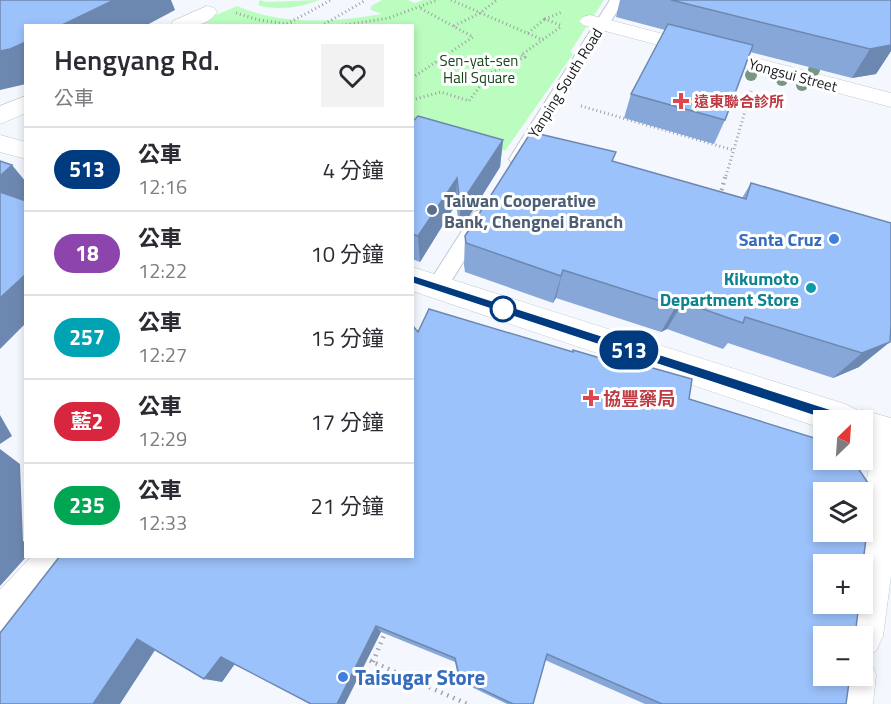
<!DOCTYPE html>
<html lang="zh-TW">
<head>
<meta charset="utf-8">
<style>
  :root { --surface:#fff; --page:#f2f2f3; --text:#2b2b33; --muted:#7c7c81; --line:#e1e1e2 }
  body { margin:0; font-family:"Titillium Web","Noto Sans TC",sans-serif; background:var(--page); color:var(--text); height:100vh; display:flex; flex-direction:column; font-size:22px; white-space:nowrap }
  * { box-sizing:border-box; margin:0 }
  p { font-size:20px; color:var(--muted) }
  .icon { flex:none; width:33px; height:33px; fill:none; stroke:currentColor; stroke-width:2; stroke-linecap:round; stroke-linejoin:round }
  .map { position:relative; flex:1; overflow:hidden }
  .sheet { position:absolute; left:24px; top:24px; width:390px; height:534px; display:flex; flex-direction:column; background:var(--surface); border-radius:0px; box-shadow:0 3px 9px #0003 }
  .sheet>* { flex:none }
  .badge { padding:0 12px; border-radius:20px; font-size:21px; line-height:39px }
  .needle { width:39px; rotate:25deg }
  .tools { position:absolute; left:813px; top:410px; display:grid; gap:12px }
  .tools a { display:grid; place-items:center; width:60px; height:60px; border-radius:0px; background:var(--surface); box-shadow:0 3px 9px #0003; font-size:30px }
  .map>.badge { position:absolute; translate:-50% -50%; box-shadow:0 0 0 3px #fff }
  .round { display:grid; place-items:center; flex:none; width:63px; height:63px; border-radius:0px; background:var(--page) }
  .summary { display:flex; align-items:center; justify-content:space-between; height:102px; padding:0 30px }
  h1 { font-size:28px; font-weight:600; line-height:45px }
  ul { padding:0; list-style:none }
  li { display:flex; align-items:center; gap:18px; height:84px; padding:0 30px; border-top:2px solid var(--line) }
  li div { flex:1 }
  li b { display:block; font-size:22px }
  li em { font-style:normal }
  li .badge { min-width:66px; font-weight:700; text-align:center }
  .map>svg:first-child { display:block }
  .green { fill:#bafdbe }
  .lines { fill:none; stroke-linecap:round; stroke-linejoin:round }
  .lane-casing { stroke:#c1c8d2; stroke-width:2 }
  .street-casing { stroke:#c1c8d2; stroke-width:1 }
  .secondary-casing { stroke:#c1c8d2; stroke-width:1 }
  .path-far2 { stroke:#9ea1a6; stroke-width:3; stroke-dasharray:1 3; stroke-linecap:butt }
  .path-far1 { stroke:#9ea1a6; stroke-width:4; stroke-dasharray:1.5 4.5; stroke-linecap:butt }
  .path { stroke:#9ea1a6; stroke-width:4.5; stroke-dasharray:1.5 5; stroke-linecap:butt }
  .lane { fill:#fff; fill-rule:evenodd }
  .street { fill:#fff; fill-rule:evenodd }
  .secondary { fill:#fff; fill-rule:evenodd }
  .tree { fill:#799682 }
  .wall { fill:#86a7d8 }
  .shaded-wall { fill:#6d88b0 }
  .building { fill:#9cc2fb; stroke:#6d88b0; stroke-width:1.5; fill-rule:evenodd }
  .line { fill:#003b80; stroke:#fff; stroke-width:1.5 }
  .health-dot { fill:#e0444e; stroke:#fff; stroke-width:2 }
  .service-dot { fill:#5c6f8a; stroke:#fff; stroke-width:2 }
  .shop-dot { fill:#3f7fe0; stroke:#fff; stroke-width:2 }
  .culture-dot { fill:#0f9aa8; stroke:#fff; stroke-width:2 }
  .stop-dot { fill:#fff; stroke:#003b80; stroke-width:3 }
  .labels { text-anchor:middle; dominant-baseline:central; stroke-width:6; stroke-linejoin:round; paint-order:stroke }
  .far-park-label { font-size:15px; fill:#15451c; stroke:#fff }
  .far-street-label { font-size:15px; fill:#16181c; stroke:#fff }
  .far-health-label { font-size:15px; font-weight:bold; fill:#be3a42; stroke:#fff; text-anchor:start }
  .service-label { font-size:18px; font-weight:bold; fill:#4e5e75; stroke:#fff; text-anchor:start }
  .shop-label { font-size:18px; font-weight:bold; fill:#366cbe; stroke:#fff; text-anchor:end }
  .culture-label { font-size:18px; font-weight:bold; fill:#0d838f; stroke:#fff; text-anchor:end }
  .health-label { font-size:18px; font-weight:bold; fill:#be3a42; stroke:#fff; text-anchor:start }
  .near-shop-label { font-size:21px; font-weight:bold; fill:#366cbe; stroke:#fff; text-anchor:start }
</style>
</head>
<body>
<div class="map">
<svg width="891" height="704" viewBox="0 0 891 704">
  <rect width="100%" height="100%" fill="#f4f8fe"/>
  <!-- green -->
  <g class="green">
    <path d="M260,0L266,2L319,0C300,8 280,10 260,6L258,4Z"/>
    <path d="M382,0H408L415,3L423,0H604L570,52L573,54L505,151L413,127L412,26H192C208,17 222,13 237,6C283,26 335,22 382,14L371,10V6Z"/>
  </g>
  <g class="lines">
    <!-- lane casing -->
    <g class="lane-casing">
      <g id="lane">
        <polygon points="610,0 624,0 524,163 512,163 509,159"/>
        <polygon points="481,210 488,212 491,217 444,293 437,295 430,293 427,287 430,281 474,212"/>
      </g>
    </g>
    <!-- street casing -->
    <g class="street-casing">
      <g id="street">
        <path d="M207,6L214,8L217,12C207,28 187,26 171,26L173,21Z"/>
        <polygon points="590,15 891,93 891,107 583,25 579,21 583,17"/>
        <polygon points="26,96 26,113 0,124 0,106"/>
        <polygon points="32,556 80,556 74,570 15,636 0,642 0,590"/>
      </g>
    </g>
    <!-- secondary casing -->
    <g class="secondary-casing">
      <g id="secondary">
        <polygon points="0,135 26,142 26,159 0,152"/>
        <polygon points="412,267 845,404 859,411 862,410 891,418 891,576 883,636 876,651 863,657 870,659 876,675 873,704 827,704 832,675 862,675 862,636 839,636 845,603 862,603 862,564 852,564 858,531 862,531 862,505 873,446 862,443 862,420 824,420 824,429 412,291"/>
      </g>
    </g>
    <!-- path-far2 -->
    <g class="path-far2">
      <polyline points="451,0 543,40"/>
      <polyline points="236,13 259,20 300,26"/>
      <polyline points="287,24 331,0"/>
      <polyline points="560,25 545,19 562,12"/>
      <polyline points="321,26 366,0"/>
      <polyline points="338,26 389,18 437,0"/>
      <polyline points="454,26 480,13 497,0"/>
      <polyline points="528,33 545,19"/>
      <polyline points="412,78 473,37 420,8"/>
      <polyline points="412,100 441,92 469,101 490,73 525,57 521,55 562,26"/>
      <polyline points="581,106 733,150"/>
      <polyline points="412,118 421,120"/>
      <polyline points="726,176 751,91"/>
    </g>
    <!-- path-far1 -->
    <polyline class="path-far1" points="720,196 726,174"/>
    <!-- path -->
    <g class="path">
      <polyline points="364,658 467,704"/>
      <polyline points="373,662 386,630"/>
    </g>
    <!-- lane -->
    <use href="#lane" class="lane"/>
    <!-- street -->
    <use href="#street" class="street"/>
    <!-- secondary -->
    <use href="#secondary" class="secondary"/>
  </g>
  <!-- trees -->
  <g class="tree">
    <circle cx="814" cy="70" r="6"/>
    <circle cx="751" cy="75" r="6"/>
    <circle cx="782" cy="80" r="6"/>
    <circle cx="802" cy="85" r="6"/>
  </g>
  <!-- wall -->
  <g class="wall">
    <polygon points="620,0 891,0 891,51 876,74 852,78 750,52 725,120 714,144 624,118 631,94 665,30 616,17"/>
    <polygon points="412,122 503,140 500,167 460,231 456,204 420,262 412,259"/>
    <polygon points="613,161 742,198 751,183 891,223 859,367 833,378 728,343 723,349 667,329 661,332 556,298 553,303 465,272 464,265 465,236"/>
    <polygon points="418,332 573,352 639,369 642,365 689,399 846,704 645,704 545,660 533,704 507,704 459,681 455,662 381,632 234,664 222,682 155,650 0,704 412,556"/>
  </g>
  <!-- shaded-wall -->
  <g class="shaded-wall">
    <polygon points="114,0 171,0 175,10 145,26 60,26"/>
    <polygon points="26,42 26,84 0,90 0,51"/>
    <polygon points="891,45 891,51 876,74 852,78 870,49"/>
    <polygon points="503,140 500,167 460,231 460,205"/>
    <polygon points="12,165 26,182 26,200 0,203 0,176"/>
    <polygon points="457,178 456,204 420,262 418,236"/>
    <polygon points="563,270 556,298 553,303 561,276"/>
    <polygon points="26,274 26,323 0,349 0,298"/>
    <polygon points="683,302 667,329 661,332 676,306"/>
    <polygon points="890,342 859,367 833,378 862,353"/>
    <polygon points="0,415 12,436 0,444"/>
    <polygon points="0,449 20,464 23,541 26,543 26,556 27,556 0,586"/>
    <polygon points="376,626 381,632 345,704 337,704"/>
    <polygon points="137,639 159,644 120,704 93,704"/>
    <polygon points="221,657 237,661 222,682 204,679"/>
  </g>
  <!-- building -->
  <g class="building">
    <polygon points="0,0 114,0 60,26 26,26 26,42 10,49 0,51"/>
    <polygon points="671,0 891,0 891,45 870,49"/>
    <polygon points="668,24 753,45 725,120 631,94"/>
    <polygon points="418,116 503,140 460,205 457,178 418,236 412,234 412,122"/>
    <polygon points="531,132 616,152 612,161 746,199 751,183 891,223 891,326 890,342 862,353 745,317 743,323 683,302 676,306 563,270 561,276 466,243 465,236"/>
    <polygon points="0,161 12,165 0,176"/>
    <polygon points="0,192 26,201 26,274 0,298"/>
    <path d="M429,309L573,352V350L641,370L642,365L692,379L689,399L824,441V459H852L872,489L862,571V564H824V603H859L855,636H824V675H850L846,704H662L547,654L533,704H513L460,679L455,658L376,626L337,704H311L221,657L204,679L137,639L93,704H0V633L60,556H412V325L418,332ZM824,492H862V531H824Z"/>
  </g>
  <!-- line -->
  <polygon class="line" points="412,275 845,414 851,420 845,426 409,282 409,276"/>
  <!-- markers -->
  <g class="health-dot">
    <path d="M678 92h6v6h6v6h-6v6h-6v-6h-6v-6h6z"/>
    <path d="M588 389h6v6h6v6h-6v6h-6v-6h-6v-6h6z"/>
  </g>
  <circle class="service-dot" cx="432" cy="210" r="6"/>
  <g class="shop-dot">
    <circle cx="834" cy="239" r="6"/>
    <circle cx="343" cy="677" r="6"/>
  </g>
  <circle class="culture-dot" cx="811" cy="288" r="6"/>
  <circle class="stop-dot" cx="503" cy="309" r="12"/>
  <g class="labels">
    <!-- far-park labels -->
    <g class="far-park-label">
      <text x="479" y="60">Sen-yat-sen<tspan x="479" dy="17">Hall Square</tspan></text>
    </g>
    <!-- far-street labels -->
    <g class="far-street-label">
      <text transform="translate(793 75) rotate(15)">Yongsui Street</text>
      <text transform="translate(565 83) rotate(-58)">Yanping South Road</text>
    </g>
    <!-- far-health labels -->
    <g class="far-health-label">
      <text x="694" y="101">遠東聯合診所</text>
    </g>
    <!-- service labels -->
    <g class="service-label">
      <text x="444" y="200">Taiwan Cooperative<tspan x="444" dy="21">Bank, Chengnei Branch</tspan></text>
    </g>
    <!-- shop labels -->
    <g class="shop-label">
      <text x="822" y="239">Santa Cruz</text>
    </g>
    <!-- culture labels -->
    <g class="culture-label">
      <text x="799" y="278">Kikumoto<tspan x="799" dy="21">Department Store</tspan></text>
    </g>
    <!-- health labels -->
    <g class="health-label">
      <text x="603" y="398">協豐藥局</text>
    </g>
    <!-- near-shop labels -->
    <g class="near-shop-label">
      <text x="355" y="677">Taisugar Store</text>
    </g>
  </g>
</svg>
<div class="tools">
<a><svg class="needle" viewBox="-14 -14 28 28"><path d="M0-13l5 13h-10z" fill="#e53935"/><path d="M0 13l5-13h-10z" fill="#7c7c81"/></svg></a>
<a><svg class="icon" aria-label="layers" viewBox="0 0 24 24"><path d="M12 4l9 5-9 5-9-5zM3 14l9 5 9-5"/></svg></a>
<a>+</a>
<a>−</a>
</div>
<b class="badge" style="left:629px;top:350px;background:#003b80;color:#fff">513</b>
<section class="sheet">
<div class="summary"><div><h1>Hengyang Rd.</h1><p>公車</p></div><a class="round"><svg class="icon" aria-label="heart" viewBox="0 0 24 24"><path d="M12 20l-8-8c-3-5 5-10 8-4 3-6 11-1 8 4z"/></svg></a></div>
<ul>
<li><span class="badge" style="background:#003b80;color:#fff">513</span><div><b>公車</b><p>12:16</p></div><em>4 分鐘</em></li>
<li><span class="badge" style="background:#8e44ad;color:#fff">18</span><div><b>公車</b><p>12:22</p></div><em>10 分鐘</em></li>
<li><span class="badge" style="background:#00a3b4;color:#fff">257</span><div><b>公車</b><p>12:27</p></div><em>15 分鐘</em></li>
<li><span class="badge" style="background:#d7263d;color:#fff">藍2</span><div><b>公車</b><p>12:29</p></div><em>17 分鐘</em></li>
<li><span class="badge" style="background:#00a651;color:#fff">235</span><div><b>公車</b><p>12:33</p></div><em>21 分鐘</em></li>
</ul>
</section>
</div>
</body>
</html>
